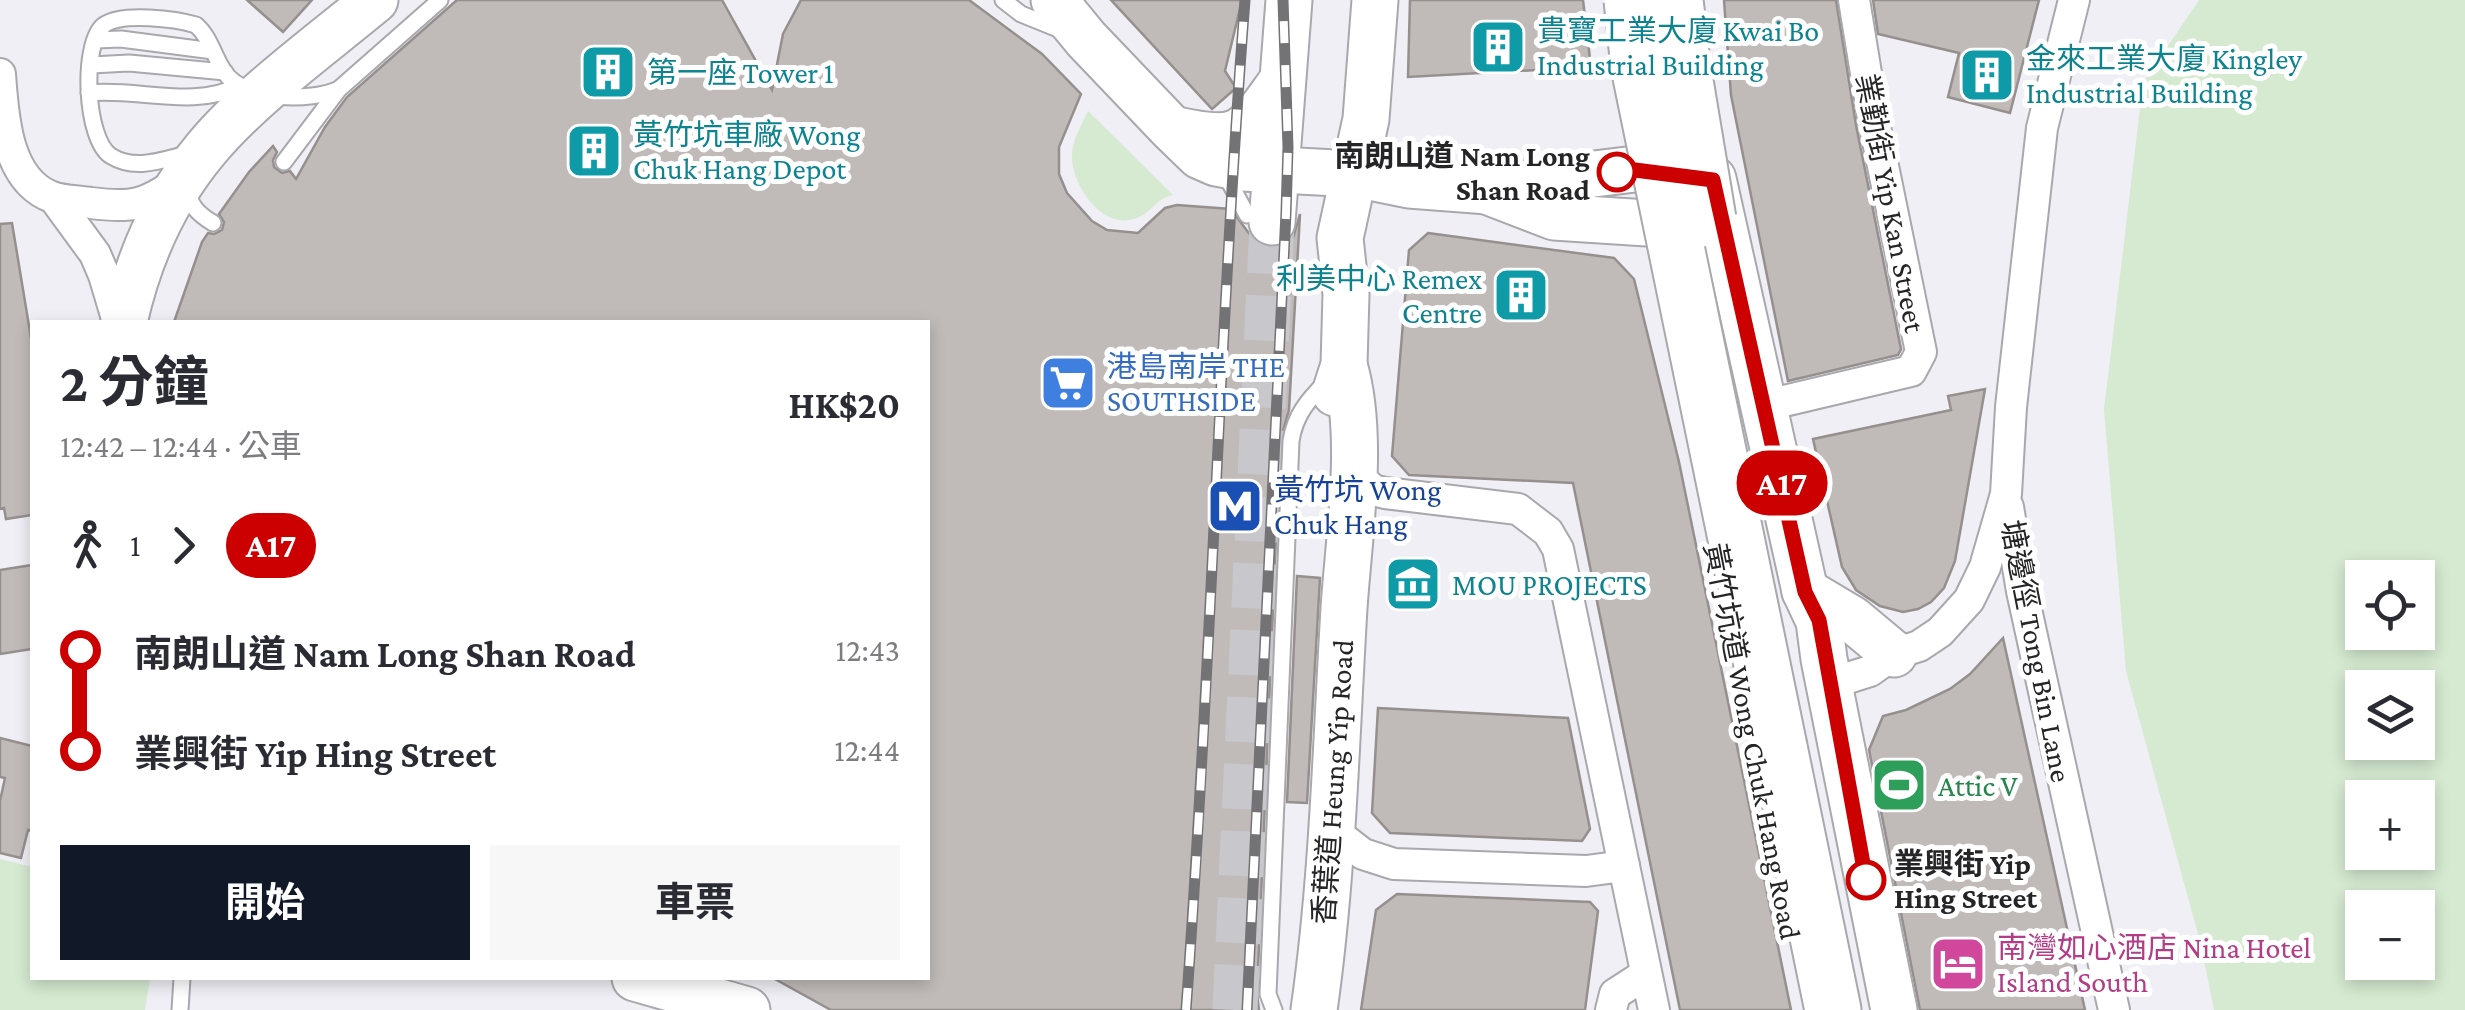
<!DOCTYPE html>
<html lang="zh-TW">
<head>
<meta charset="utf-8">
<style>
  :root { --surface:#fff; --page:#f7f7f7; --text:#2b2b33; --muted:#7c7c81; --accent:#111827 }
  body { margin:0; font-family:"Crimson Pro","Noto Sans TC",serif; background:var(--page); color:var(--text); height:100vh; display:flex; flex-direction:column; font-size:38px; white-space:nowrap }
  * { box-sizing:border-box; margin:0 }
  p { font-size:32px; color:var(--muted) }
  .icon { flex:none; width:55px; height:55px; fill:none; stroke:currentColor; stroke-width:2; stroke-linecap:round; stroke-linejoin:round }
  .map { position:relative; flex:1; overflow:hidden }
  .side { position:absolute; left:30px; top:320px; width:900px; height:660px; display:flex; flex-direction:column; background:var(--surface); border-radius:0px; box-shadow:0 5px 15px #0003 }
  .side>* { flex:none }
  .badge { padding:0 20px; border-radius:32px; font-size:35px; line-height:65px }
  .buttons { position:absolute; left:2345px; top:560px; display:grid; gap:20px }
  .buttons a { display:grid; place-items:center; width:90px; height:90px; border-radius:0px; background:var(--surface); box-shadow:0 5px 15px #0003; font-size:50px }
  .map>.badge { position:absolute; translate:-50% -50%; box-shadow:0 0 0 5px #fff }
  .legs { display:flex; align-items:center; gap:15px; height:110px; padding:0 30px; font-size:32px }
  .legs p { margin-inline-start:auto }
  .summary { display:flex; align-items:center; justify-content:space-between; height:170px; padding:0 30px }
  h1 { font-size:55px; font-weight:700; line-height:75px }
  .button { display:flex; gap:20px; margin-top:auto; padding:20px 30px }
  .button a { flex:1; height:115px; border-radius:0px; background:var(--accent); color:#fff; font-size:40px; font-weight:700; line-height:115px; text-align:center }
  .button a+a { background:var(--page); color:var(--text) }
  ul { padding:0 30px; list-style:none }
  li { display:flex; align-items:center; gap:35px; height:100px; font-size:38px }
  li i { display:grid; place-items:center; width:15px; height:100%; margin:0 12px; background:currentColor }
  li i::after { content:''; width:25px; height:25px; margin:-12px; border:8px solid; border-radius:50%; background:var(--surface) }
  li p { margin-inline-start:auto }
  li:first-child i { background:linear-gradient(#0000 50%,currentColor 0) }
  li:last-child i { background:linear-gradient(currentColor 50%,#0000 0) }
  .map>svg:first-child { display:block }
  .green { fill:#d5ead1; fill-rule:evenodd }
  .building { fill:#c0bbb9; stroke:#958f8e; stroke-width:2.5 }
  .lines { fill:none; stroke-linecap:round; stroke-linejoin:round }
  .secondary-tunnel { stroke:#c7c7cc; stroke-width:45; stroke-dasharray:45 22; stroke-linecap:butt }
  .lane-casing { stroke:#a8a8ad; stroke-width:19 }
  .street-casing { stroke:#a8a8ad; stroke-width:34 }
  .secondary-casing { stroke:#a8a8ad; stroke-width:49 }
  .highway-casing { stroke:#a8a8ad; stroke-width:59 }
  .lane { stroke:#fff; stroke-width:15 }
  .street { stroke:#fff; stroke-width:30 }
  .secondary { stroke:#fff; stroke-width:45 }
  .highway { stroke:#fff; stroke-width:55 }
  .rail-casing { stroke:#737376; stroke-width:11 }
  .rail { stroke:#fff; stroke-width:8; stroke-dasharray:22; stroke-linecap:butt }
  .highway-bridge-casing { stroke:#a8a8ad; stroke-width:59; stroke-linecap:butt }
  .highway-bridge { stroke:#fff; stroke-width:55 }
  .line-1-casing { stroke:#fff; stroke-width:22 }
  .line-1 { stroke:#c00; stroke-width:15 }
  .stop-1-dot { fill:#fff; stroke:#c00; stroke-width:5 }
  .labels { text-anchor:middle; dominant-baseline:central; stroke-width:10; stroke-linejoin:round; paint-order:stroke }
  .culture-label { font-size:30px; fill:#0d838f; stroke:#fff; text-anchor:start }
  .stop-label { font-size:30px; font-weight:bold; fill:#252527; stroke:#fff; text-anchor:end }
  .street-label { font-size:30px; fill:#252527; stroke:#fff }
  .shop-label { font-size:30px; fill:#366cbe; stroke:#fff; text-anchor:start }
  .transit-label { font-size:30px; fill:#164399; stroke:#fff; text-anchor:start }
  .leisure-label { font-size:30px; fill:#27864d; stroke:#fff; text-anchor:start }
  .hotel-label { font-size:30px; fill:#b23c85; stroke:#fff; text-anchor:start }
</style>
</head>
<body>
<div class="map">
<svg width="2465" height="1010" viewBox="0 0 2465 1010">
  <rect width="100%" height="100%" fill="#efeff5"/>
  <!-- green -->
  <g class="green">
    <path d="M2199,0H2465V1010H2214L2201,945L2126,671L2104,410L2143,83ZM2362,578H2418V632H2362ZM2362,688H2418V742H2362ZM2362,798H2418V852H2362ZM2362,908H2418V962H2362Z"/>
    <path d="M1088,111L1173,195C1156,198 1150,215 1134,219C1101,229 1071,184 1072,155C1072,141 1082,124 1088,111Z"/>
    <polygon points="0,859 32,867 32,978 150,978 145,1010 0,1010"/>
  </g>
  <!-- building -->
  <g class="building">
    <polygon points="247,0 312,0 283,32"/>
    <polygon points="457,0 722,0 772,90 783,34 801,0 969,0 1042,54 1081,94 1059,147 1059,174 1067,193 1092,221 1107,230 1138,233 1165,208 1177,205 1231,209 1256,243 1271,248 1282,246 1293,238 1300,214 1289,410 1280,441 1257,994 1259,1010 831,1010 773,978 928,978 928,322 174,322 202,242 208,233 214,234 222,230 224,222 219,214 249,172 273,146 277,152 273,160 274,167 282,173 290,171 296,179 325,127 347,97"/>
    <polygon points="1111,0 1242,0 1225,71 1236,88 1212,109"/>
    <polygon points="1410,0 1583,0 1591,67 1408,77"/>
    <polygon points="1724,0 1836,0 1856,125 1901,349 1898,355 1788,381 1731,95"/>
    <polygon points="1873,0 2039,0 2010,113 1948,97 1959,53 1878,34"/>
    <polygon points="12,223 32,344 32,515 6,519 4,508 0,509 0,224"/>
    <polygon points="1428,233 1614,258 1634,279 1679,462 1791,1010 1680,1010 1573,483 1409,475 1392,456 1409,250"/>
    <polygon points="1985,389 1955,561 1944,588 1931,602 1918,609 1903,612 1880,606 1856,590 1842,567 1813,439 1951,410 1948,396"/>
    <polygon points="32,565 32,649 0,654 0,570"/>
    <polygon points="1297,576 1320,578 1307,803 1287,802"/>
    <polygon points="2003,638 2085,1010 1920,1010 1869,750 1883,716 1906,710 1950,689 1970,674"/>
    <polygon points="1378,708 1568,718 1590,829 1582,841 1390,833 1372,813"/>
    <polygon points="0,738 32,746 32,831 28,830 21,858 0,853 0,801 5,778 0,777"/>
    <polygon points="1397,894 1590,902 1598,911 1585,1010 1361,1010 1376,910"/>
  </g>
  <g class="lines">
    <!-- secondary-tunnel -->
    <polyline class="secondary-tunnel" points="1235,1010 1272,222"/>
    <!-- lane casing -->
    <g class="lane-casing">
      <g id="lane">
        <polyline points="1003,0 1021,14 1063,31"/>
        <polyline points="95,40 121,39 213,51"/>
        <polyline points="91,65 129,63 225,72"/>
        <path d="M89,93C137,88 196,109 237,86"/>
        <path d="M187,154C162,160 135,171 111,156C85,140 81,43 104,25C122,12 176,19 196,25C211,38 214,58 225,73C245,101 311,102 339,89"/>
        <polyline points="284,162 339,89 440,0"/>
        <polyline points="1225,174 1247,215"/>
        <path d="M187,188C190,206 198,214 213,223"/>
        <polyline points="180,1010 182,978"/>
        <path d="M1274,1010L1268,994L1291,441C1295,415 1308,400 1326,382"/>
      </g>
    </g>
    <!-- street casing -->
    <g class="street-casing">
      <g id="street">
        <path d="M0,74C3,115 6,180 52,197C63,201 78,201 91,203C131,208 144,206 178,182"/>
        <polyline points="54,198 95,254 104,275 118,322"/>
        <polyline points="1763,406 1911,371 1921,352 1874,122 1854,0"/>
        <polyline points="1353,471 1373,490 1385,493 1518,509 1548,532 1558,549 1654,1010"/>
        <polyline points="2008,507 2022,591 2114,1010"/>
        <polyline points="1829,684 1870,671 1894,654 1919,646 1940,632 1969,600 1985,567 2006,494 2011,407 2042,128 2074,0"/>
        <polyline points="1332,830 1363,854 1394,864 1586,871 1624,866"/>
        <polyline points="1611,1010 1615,994 1646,974"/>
      </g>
    </g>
    <!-- secondary casing -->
    <g class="secondary-casing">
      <g id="secondary">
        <polyline points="1054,0 1086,39 1171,128 1200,156 1216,163 1242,168 1355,174 1409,185 1488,191 1553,179 1635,169 1691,177"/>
        <path d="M1173,129C1242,145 1243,135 1282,81"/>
        <polyline points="1713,179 1805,591 1819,621 1824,659 1894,1010"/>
        <polyline points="1489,192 1554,217 1647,223"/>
        <polyline points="1272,222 1289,0"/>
        <path d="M124,322C138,259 164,199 206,149C249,97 322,44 375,0"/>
        <polyline points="1335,393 1344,365 1346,294 1340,238 1366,119 1375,0"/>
        <polyline points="1805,591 1852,619 1894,654"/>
        <polyline points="635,978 747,1010"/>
        <path d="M1314,1010C1333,877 1336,742 1344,608C1349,534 1365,435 1344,365"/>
      </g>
    </g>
    <!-- highway casing -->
    <g class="highway-casing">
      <polyline id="highway" points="1779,747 1833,1010"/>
    </g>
    <!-- lane -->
    <use href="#lane" class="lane"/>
    <!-- street -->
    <use href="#street" class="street"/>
    <!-- secondary -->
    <use href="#secondary" class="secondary"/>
    <!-- highway -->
    <use href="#highway" class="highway"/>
    <!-- rail casing -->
    <g class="rail-casing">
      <g id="rail">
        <path d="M1186,1010C1211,674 1219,336 1245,0"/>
        <polyline points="1247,1010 1286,213 1288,147 1283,0"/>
      </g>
    </g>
    <!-- rail -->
    <use href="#rail" class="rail"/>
    <!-- highway-bridge casing -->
    <g class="highway-bridge-casing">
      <g id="highway-bridge">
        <polyline points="1632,0 1639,67 1779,747"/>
        <polyline points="1675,0 1682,63 1708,219"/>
      </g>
    </g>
    <!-- highway-bridge -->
    <use href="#highway-bridge" class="highway-bridge"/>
  </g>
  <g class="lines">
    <!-- line-1 casing -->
    <g class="line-1-casing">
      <polyline id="line-1" points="1617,172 1635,170 1713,180 1805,592 1819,620 1866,880"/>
    </g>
    <!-- line-1 -->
    <use href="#line-1" class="line-1"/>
  </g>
  <!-- icons -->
  <defs>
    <g id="building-square" transform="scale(2.875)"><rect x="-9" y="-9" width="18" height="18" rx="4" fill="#0f9aa8" stroke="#fff"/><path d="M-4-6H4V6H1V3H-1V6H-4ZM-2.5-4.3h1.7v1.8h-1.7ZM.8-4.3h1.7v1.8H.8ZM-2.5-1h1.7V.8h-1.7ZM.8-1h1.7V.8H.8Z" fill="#fff"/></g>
    <g id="supermarket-square" transform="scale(2.875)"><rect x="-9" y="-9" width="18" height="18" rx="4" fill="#3f7fe0" stroke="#fff"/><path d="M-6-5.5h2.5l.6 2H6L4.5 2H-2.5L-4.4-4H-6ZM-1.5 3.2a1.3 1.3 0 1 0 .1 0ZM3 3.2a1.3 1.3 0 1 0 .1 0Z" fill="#fff"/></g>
    <g id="metro-square" transform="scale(2.875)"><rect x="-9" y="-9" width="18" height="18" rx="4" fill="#1a4fb4" stroke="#fff"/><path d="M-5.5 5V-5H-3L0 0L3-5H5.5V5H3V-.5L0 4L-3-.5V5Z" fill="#fff"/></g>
    <g id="museum-square" transform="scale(2.875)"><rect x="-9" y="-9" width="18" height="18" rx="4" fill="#0f9aa8" stroke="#fff"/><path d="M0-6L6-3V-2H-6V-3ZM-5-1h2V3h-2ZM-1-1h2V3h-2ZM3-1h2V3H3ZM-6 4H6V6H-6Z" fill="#fff"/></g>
    <g id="stadium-square" transform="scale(2.875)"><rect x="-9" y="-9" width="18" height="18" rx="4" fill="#2e9e5b" stroke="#fff"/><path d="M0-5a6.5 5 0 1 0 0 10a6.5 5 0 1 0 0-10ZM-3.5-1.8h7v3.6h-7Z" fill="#fff"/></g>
    <g id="hotel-square" transform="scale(2.875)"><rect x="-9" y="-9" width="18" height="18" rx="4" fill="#d1479c" stroke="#fff"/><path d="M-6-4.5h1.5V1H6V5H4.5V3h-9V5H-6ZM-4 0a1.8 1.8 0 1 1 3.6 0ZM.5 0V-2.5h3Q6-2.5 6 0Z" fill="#fff"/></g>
  </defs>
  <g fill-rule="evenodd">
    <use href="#building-square" x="1498" y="47"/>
    <use href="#building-square" x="608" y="72"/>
    <use href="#building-square" x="1987" y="75"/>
    <use href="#building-square" x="594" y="151"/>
    <use href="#building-square" x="1521" y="295"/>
    <use href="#supermarket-square" x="1068" y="383"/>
    <use href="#metro-square" x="1235" y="506"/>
    <use href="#museum-square" x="1413" y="584"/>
    <use href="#stadium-square" x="1899" y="785"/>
    <use href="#hotel-square" x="1958" y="964"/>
  </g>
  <!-- markers -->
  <g class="stop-1-dot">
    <circle cx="1617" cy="172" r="18"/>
    <circle cx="1866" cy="880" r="18"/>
  </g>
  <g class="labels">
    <!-- culture labels -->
    <g class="culture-label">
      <text x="1537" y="30">貴寶工業大廈 Kwai Bo<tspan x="1537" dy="34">Industrial Building</tspan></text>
      <text x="2026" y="58">金來工業大廈 Kingley<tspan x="2026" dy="34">Industrial Building</tspan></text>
      <text x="647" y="72">第一座 Tower 1</text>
      <text x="633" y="134">黃竹坑車廠 Wong<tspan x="633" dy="34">Chuk Hang Depot</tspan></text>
      <text x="1482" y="278" text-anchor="end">利美中心 Remex<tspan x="1482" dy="34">Centre</tspan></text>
      <text x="1452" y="584">MOU PROJECTS</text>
    </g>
    <!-- stop labels -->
    <g class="stop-label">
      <text x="1590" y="155">南朗山道 Nam Long<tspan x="1590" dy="34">Shan Road</tspan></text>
      <text x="1894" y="863" text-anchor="start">業興街 Yip<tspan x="1894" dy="34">Hing Street</tspan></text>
    </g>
    <!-- street labels -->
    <g class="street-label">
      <text transform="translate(1891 203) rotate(79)">業勤街 Yip Kan Street</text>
      <text transform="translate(2037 651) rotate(79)">塘邊徑 Tong Bin Lane</text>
      <text transform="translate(1753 741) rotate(79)">黃竹坑道 Wong Chuk Hang Road</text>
      <text transform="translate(1333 782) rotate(-86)">香葉道 Heung Yip Road</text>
    </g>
    <!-- shop labels -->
    <g class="shop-label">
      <text x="1107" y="366">港島南岸 THE<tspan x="1107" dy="34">SOUTHSIDE</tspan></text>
    </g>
    <!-- transit labels -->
    <g class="transit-label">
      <text x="1274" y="489">黃竹坑 Wong<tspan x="1274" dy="34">Chuk Hang</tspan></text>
    </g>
    <!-- leisure labels -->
    <g class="leisure-label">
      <text x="1938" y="785">Attic V</text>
    </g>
    <!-- hotel labels -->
    <g class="hotel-label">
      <text x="1997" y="947">南灣如心酒店 Nina Hotel<tspan x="1997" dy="34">Island South</tspan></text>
    </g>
  </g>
</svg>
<div class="buttons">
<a><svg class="icon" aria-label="locate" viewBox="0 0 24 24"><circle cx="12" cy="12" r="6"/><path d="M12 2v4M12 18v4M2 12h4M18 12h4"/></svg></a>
<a><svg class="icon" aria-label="layers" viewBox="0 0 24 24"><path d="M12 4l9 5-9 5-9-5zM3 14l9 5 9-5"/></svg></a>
<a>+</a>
<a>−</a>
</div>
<b class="badge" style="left:1782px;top:483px;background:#c00;color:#fff">A17</b>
<section class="side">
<div class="summary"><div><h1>2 分鐘</h1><p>12:42 – 12:44 · 公車</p></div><b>HK$20</b></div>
<div class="legs"><svg class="icon" aria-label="walk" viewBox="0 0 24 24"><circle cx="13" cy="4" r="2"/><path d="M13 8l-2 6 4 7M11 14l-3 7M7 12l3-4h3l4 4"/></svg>1<svg class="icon" aria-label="forward" viewBox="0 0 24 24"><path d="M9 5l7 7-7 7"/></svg><b class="badge" style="background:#c00;color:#fff">A17</b></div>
<ul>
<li><i style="color:#c00"></i><b>南朗山道 Nam Long Shan Road</b><p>12:43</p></li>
<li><i style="color:#c00"></i><b>業興街 Yip Hing Street</b><p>12:44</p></li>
</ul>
<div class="button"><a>開始</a><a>車票</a></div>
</section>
</div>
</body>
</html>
